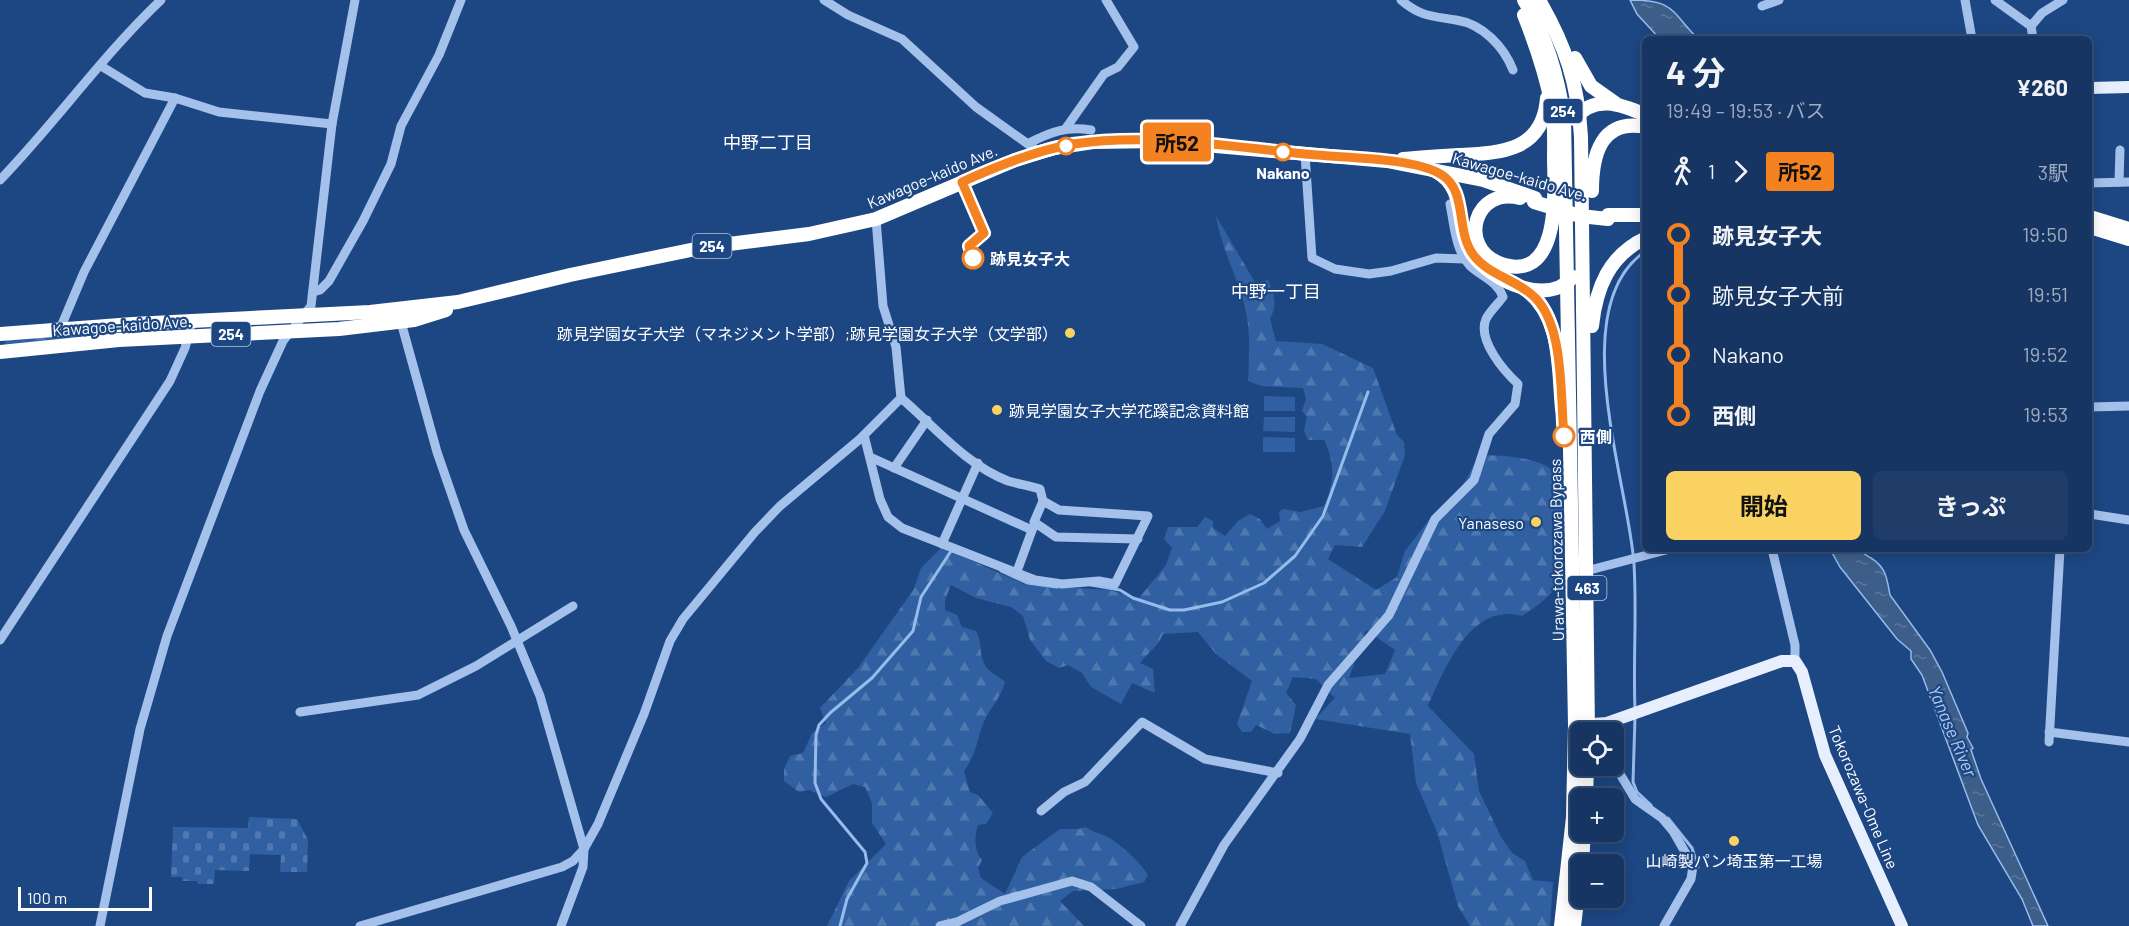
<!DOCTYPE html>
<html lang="ja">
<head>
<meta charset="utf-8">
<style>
  :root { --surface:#163562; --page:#1f3d68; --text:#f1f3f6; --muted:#9eabbe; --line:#355077; --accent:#fad261 }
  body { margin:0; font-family:Barlow,"Noto Sans JP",sans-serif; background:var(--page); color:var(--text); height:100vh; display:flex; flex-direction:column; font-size:22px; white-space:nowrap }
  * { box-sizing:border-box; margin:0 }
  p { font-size:20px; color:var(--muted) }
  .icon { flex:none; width:33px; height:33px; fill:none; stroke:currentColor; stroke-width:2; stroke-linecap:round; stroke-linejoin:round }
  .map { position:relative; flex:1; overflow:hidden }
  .panel { position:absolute; left:1642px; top:36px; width:450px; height:516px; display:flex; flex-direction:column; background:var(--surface); border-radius:9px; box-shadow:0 3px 15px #0003,0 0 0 2px var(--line) }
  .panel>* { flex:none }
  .badge { padding:0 12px; border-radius:4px; font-size:21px; line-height:39px }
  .fabs { position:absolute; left:1570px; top:722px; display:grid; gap:12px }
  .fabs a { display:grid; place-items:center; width:54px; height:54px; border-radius:9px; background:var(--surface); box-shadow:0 3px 15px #0003,0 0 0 2px var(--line); font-size:30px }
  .scale { position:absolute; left:18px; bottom:15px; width:134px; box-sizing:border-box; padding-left:6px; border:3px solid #fff; border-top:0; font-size:16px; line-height:21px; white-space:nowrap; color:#fff; -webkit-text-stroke:4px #1d4783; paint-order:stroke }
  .map>.badge { position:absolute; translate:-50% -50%; box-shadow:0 0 0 3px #fff }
  .legs { display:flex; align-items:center; gap:9px; height:66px; padding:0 24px; font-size:20px }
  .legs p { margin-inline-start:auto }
  .overview { display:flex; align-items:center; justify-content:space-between; height:102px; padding:0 24px }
  h1 { font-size:33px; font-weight:700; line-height:45px }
  .button { display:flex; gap:12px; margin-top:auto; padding:12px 24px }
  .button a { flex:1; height:69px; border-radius:9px; background:var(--accent); color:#111; font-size:24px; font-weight:700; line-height:69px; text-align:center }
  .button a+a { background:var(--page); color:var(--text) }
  ul { padding:0 24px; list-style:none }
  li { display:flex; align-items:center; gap:21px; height:60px; font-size:22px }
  li i { display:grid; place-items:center; width:9px; height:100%; margin:0 8px; background:currentColor }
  li i::after { content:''; width:15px; height:15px; margin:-8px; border:4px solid; border-radius:50%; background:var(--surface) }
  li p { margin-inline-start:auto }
  li:first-child i { background:linear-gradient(#0000 50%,currentColor 0) }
  li:last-child i { background:linear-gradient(currentColor 50%,#0000 0) }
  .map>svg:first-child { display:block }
  .forest { fill:url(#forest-firs); fill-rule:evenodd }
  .cemetery { fill:url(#cemetery-stones) }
  .garden { fill:#3060a1 }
  .water { fill:url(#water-ripples); stroke:#96bbec; stroke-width:1.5 }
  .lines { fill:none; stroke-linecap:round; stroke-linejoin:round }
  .stream { stroke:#96bbec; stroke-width:3 }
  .minor { stroke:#a3c1ea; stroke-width:9 }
  .major { stroke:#e7effe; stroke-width:12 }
  .highway { stroke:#fff; stroke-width:14 }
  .highway-bridge { stroke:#fff; stroke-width:14 }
  .line-1-casing { stroke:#fff; stroke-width:14 }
  .line-1 { stroke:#f58220; stroke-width:9 }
  .stop-1-dot { fill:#fff; stroke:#f58220; stroke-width:3 }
  .poi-dot { fill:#fad261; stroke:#1d4783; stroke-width:2 }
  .labels { text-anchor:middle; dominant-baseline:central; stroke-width:4.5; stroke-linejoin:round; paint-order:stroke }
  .shield { fill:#1d4783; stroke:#bbc8da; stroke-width:1.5 }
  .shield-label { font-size:15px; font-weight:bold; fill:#fff }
  .stop-label { font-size:16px; font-weight:bold; fill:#fff; stroke:#1d4783; text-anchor:start }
  .street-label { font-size:16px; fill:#fff; stroke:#1d4783 }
  .poi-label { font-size:16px; fill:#fff; stroke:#1d4783; text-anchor:end }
  .neighbourhood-label { font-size:18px; fill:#fff; stroke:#1d4783 }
  .water-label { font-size:18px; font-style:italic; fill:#aecbf2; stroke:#1d4783 }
</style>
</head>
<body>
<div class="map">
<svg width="2129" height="926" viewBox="0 0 2129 926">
  <defs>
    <pattern id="forest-firs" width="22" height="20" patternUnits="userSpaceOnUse" patternTransform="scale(1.5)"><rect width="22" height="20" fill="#3060a1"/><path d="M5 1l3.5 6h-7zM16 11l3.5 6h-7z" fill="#4f78af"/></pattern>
    <pattern id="cemetery-stones" width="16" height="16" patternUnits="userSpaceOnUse" patternTransform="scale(1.5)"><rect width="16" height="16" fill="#3060a1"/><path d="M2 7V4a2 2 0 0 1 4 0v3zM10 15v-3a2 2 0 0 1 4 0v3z" fill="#4f78af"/></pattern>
    <pattern id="water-ripples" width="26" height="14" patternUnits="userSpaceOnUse" patternTransform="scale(1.5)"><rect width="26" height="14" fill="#3e5e8a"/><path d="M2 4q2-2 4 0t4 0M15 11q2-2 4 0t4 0" fill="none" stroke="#5b769c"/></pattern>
  </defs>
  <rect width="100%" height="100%" fill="#1d4783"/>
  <!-- forest -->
  <g class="forest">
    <path d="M1216,216L1256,284L1268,280C1274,295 1278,304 1270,319L1276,341L1322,344L1373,368L1397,435L1404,442L1405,455L1385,511L1362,547L1335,545L1328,559L1376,590L1397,577L1405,551L1432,516L1461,489L1479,455C1498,455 1542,457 1554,472C1557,474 1560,481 1561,484C1565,497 1564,569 1559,581C1553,596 1535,607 1522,616C1470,602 1445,669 1428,706L1474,754L1479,791L1501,837L1512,853L1525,861L1533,880L1553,882L1550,926H1470L1458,906L1437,832L1416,783L1410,734L1315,719L1335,698L1316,679L1293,677L1286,693L1296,705L1290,733L1275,734L1256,725L1251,732H1242L1237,724L1252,681L1216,654L1198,632L1163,634C1158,647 1148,652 1140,663L1153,669L1155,693L1132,683L1121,704L1091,687L1082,673L1068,665L1059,668L1046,661L1030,640L1023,616L1011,607L976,598L951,585L945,600V610L957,615L962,627L976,631C983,643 978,655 986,667C990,673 999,676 1005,682C1001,698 989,709 983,724C977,740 975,757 964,771L970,792L978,795L993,813L986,824L978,825C974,836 974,851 982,860L978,868L981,878L1005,894L1022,857L1060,829H1078L1086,827C1094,833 1100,833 1108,837C1121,845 1140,862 1148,875L1144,882L1116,889L1073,891L1060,901L1084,926H827L849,881L886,844L872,823V803L865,787L853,784L826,797L809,790L799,792L784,781V769L790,756L803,753L812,733L826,723L820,708L858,668L914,589L921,568L942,547L1026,585L1109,590L1139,598L1166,565L1172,548L1164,539L1168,527H1197L1205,517L1213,521V528L1225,536L1238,521L1250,514L1260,519L1267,529L1280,521L1279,512L1283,509L1301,512L1324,506C1335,483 1335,462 1324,440H1308L1304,431L1307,417L1302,411L1306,399L1303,388L1261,386L1248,381C1249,362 1250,343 1248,324C1244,287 1222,254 1216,216ZM1366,630L1395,650L1385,674L1349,678Z"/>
    <polygon points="184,324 188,330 5,345 6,339"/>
  </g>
  <!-- cemetery -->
  <polygon class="cemetery" points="249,817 297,819 308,840 307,872 280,872 281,855 250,854 249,871 215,870 214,884 198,884 197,881 182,881 182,877 171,877 173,827 248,828"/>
  <!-- garden -->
  <g class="garden">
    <polygon points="1264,396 1295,397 1295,411 1264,411"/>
    <polygon points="1264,417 1295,417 1295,432 1263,431"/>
    <polygon points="1263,437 1295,438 1295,452 1263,452"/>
  </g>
  <!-- water -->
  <g class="water">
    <path d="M1630,0C1674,0 1670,10 1698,39H1660L1637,14Z"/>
    <path d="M1830,549H1860C1864,555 1866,555 1871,558C1887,568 1887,580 1890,595L1930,650L1942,672L1968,733L1967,737L1973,748L1971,750L1981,779L2048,926H2033L2022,899L1978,825L1922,675L1911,659V651L1897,639L1840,567Z"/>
  </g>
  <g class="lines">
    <!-- stream -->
    <g class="stream">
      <polyline points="1001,571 1027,583 1057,587"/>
      <polyline points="1091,585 1120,590 1133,598 1170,610 1184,610 1222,602 1264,583 1295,556 1323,516 1368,392"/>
      <path d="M1635,710C1633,662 1637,613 1634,564C1629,485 1563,305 1646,251"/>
      <polyline points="1635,717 1633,782 1637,792 1651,805"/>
      <polyline points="1668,818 1692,848 1698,867"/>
      <polyline points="840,926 847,899 867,863 865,852 821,799 815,783 816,735 819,725 830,713 872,678 913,631 921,597 951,551 953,551"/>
    </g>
    <!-- minor -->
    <g class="minor">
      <polyline points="824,0 848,15 902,39 976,107 1039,152"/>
      <path d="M1401,0C1421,17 1432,16 1456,20C1483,24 1504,47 1513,70"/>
      <polyline points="1965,0 1972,39"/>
      <polyline points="1995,0 2031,26 2033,39"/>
      <polyline points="1762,6 1779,0"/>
      <polyline points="2031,26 2042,13 2063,0"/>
      <polyline points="101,66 145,93 175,98 219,112 332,124"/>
      <polyline points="1066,128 1104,74 1118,67 1134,47 1106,0"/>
      <path d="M1029,143C1051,132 1066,126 1091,130"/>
      <polyline points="1305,154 1312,258 1335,269 1369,274 1391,271 1436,258 1464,259"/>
      <path d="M0,180C56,122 103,55 161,0"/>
      <polyline points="2119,182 2120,150"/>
      <polyline points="2090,183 2129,182"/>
      <polyline points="313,292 320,290 329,281 363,221 391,164 401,126 439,55 461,0"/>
      <polyline points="401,322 437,452 464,530 511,626 540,696 584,849 583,867 561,926"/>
      <polyline points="60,329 84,272 175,98"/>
      <path d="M901,398C934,426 966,465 1008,481C1019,484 1030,486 1040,489L1043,501L1034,522L1056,537L1138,539"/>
      <polyline points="2090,407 2129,406"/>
      <polyline points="864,435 880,499 888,517 902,528 1035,580 1062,584 1099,581 1115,584 1148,516 1059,510 1043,501"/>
      <polyline points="870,457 1032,530"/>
      <polyline points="894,468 927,420"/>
      <polyline points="2090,514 2129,520"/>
      <polyline points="942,544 978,463"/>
      <polyline points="1772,549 1795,645 1795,661"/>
      <polyline points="1586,571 1670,549"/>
      <polyline points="1016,574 1034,525"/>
      <polyline points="0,640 170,381 185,348 192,321"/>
      <polyline points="300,712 418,695 476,666 573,606"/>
      <polyline points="2049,732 2129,742"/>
      <polyline points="2049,742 2060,549"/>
      <polyline points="1614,764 1635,799 1662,818 1673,831 1693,866 1691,879 1664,926"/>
      <polyline points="1041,811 1064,792 1085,782 1142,722 1205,759 1278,773"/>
      <polyline points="100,926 140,729 167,636 260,391 283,341 311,306 332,124 355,0"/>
      <polyline points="360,926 562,867 573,861 584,849 598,824 644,714 670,641 683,619 755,532 780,506 860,439 901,398 896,347 883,306 876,219"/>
      <polyline points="940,926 957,922 1000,901 1072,881 1091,887 1141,926"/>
      <path d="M1180,926L1224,845L1300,739L1328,685L1389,615L1435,519L1474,480L1489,434L1515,404L1518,384C1504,371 1477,340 1486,319C1490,311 1498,304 1503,297C1497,281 1482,277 1470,266C1455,250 1454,223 1450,204"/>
    </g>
    <!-- major -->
    <g class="major">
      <polyline points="2090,88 2129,87"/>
      <polyline points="1578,725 1607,723 1782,661 1795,661 1802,672 1825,755 1902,926"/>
    </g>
    <!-- highway -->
    <g class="highway">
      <path d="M1524,0C1547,37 1558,76 1564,119L1575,725L1573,817L1561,926"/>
      <path d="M1539,0C1566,47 1578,83 1581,137L1588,732"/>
      <polyline points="1575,58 1591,86 1615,103"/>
      <path d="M1574,119C1595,94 1620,104 1646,115"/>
      <path d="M1403,159C1421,157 1440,156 1458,155C1500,153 1543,152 1547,98"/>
      <path d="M1437,172C1468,189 1454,228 1472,254C1492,281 1547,307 1573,277"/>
      <path d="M1592,191C1592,155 1601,118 1646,127"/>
      <path d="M1520,198C1474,186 1458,247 1499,263C1560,286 1555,194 1554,161C1554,143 1555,124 1552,106C1546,75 1536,45 1524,15"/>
      <polyline points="1608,215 1646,215"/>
      <polyline points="2090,217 2129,229"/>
      <polyline points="2090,227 2129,239"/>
      <path d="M1525,289C1562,316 1558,368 1562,409"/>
      <path d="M1592,326C1596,288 1609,255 1646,238"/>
      <polyline points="0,334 133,324 370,312 458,302 570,275 705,247 809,234 876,219 1015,160 1054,148 1093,142 1159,141 1387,161 1483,180 1535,198"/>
      <polyline points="0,352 119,340 339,329 414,320 446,310"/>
      <polyline points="1586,798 1587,765"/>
      <polyline points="1582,864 1584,831"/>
      <polyline points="1574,926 1581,869"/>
    </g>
    <!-- highway-bridge -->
    <polyline class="highway-bridge" points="1534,202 1580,216 1608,219"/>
  </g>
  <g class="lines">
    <!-- line-1 casing -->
    <g class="line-1-casing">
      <path id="line-1" d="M973,258L969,246L984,233L962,182C997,166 1034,151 1073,144C1153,132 1237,148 1317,155C1348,158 1417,158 1442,175C1467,191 1456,229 1472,253C1486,274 1512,278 1531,294C1565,321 1560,395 1564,436"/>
    </g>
    <!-- line-1 -->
    <use href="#line-1" class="line-1"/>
  </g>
  <!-- markers -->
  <g class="stop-1-dot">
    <circle cx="1066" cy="146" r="8"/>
    <circle cx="1283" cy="152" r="8"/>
    <circle cx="973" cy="258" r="10"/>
    <circle cx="1564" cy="436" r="10"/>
  </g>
  <g class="poi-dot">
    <circle cx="1070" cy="333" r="6"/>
    <circle cx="997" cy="410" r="6"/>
    <circle cx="1536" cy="522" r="6"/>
    <circle cx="1734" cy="841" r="6"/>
  </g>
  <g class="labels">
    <!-- shield labels -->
    <g class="shield">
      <rect x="1543.5" y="99" width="39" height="24" rx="4.5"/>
      <rect x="692.5" y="234" width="39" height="24" rx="4.5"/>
      <rect x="211.5" y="322" width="39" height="24" rx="4.5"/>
      <rect x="1567.5" y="576" width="39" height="24" rx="4.5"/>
    </g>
    <g class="shield-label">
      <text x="1563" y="111">254</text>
      <text x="712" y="246">254</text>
      <text x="231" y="334">254</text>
      <text x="1587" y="588">463</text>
    </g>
    <!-- stop labels -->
    <g class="stop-label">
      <text x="1283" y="172" text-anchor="middle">Nakano</text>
      <text x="990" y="258">跡見女子大</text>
      <text x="1580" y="436">西側</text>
    </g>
    <!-- street labels -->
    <g class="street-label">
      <text transform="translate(932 176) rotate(-23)">Kawagoe-kaido Ave.</text>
      <text transform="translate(1520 176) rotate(16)">Kawagoe-kaido Ave.</text>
      <text transform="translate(122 325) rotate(-4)">Kawagoe-kaido Ave.</text>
      <text transform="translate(1556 550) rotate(-91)">Urawa-tokorozawa Bypass</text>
      <text transform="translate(1864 797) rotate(67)">Tokorozawa-Ome Line</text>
    </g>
    <!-- poi labels -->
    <g class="poi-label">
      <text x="1058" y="333">跡見学園女子大学（マネジメント学部）;跡見学園女子大学（文学部）</text>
      <text x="1009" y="410" text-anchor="start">跡見学園女子大学花蹊記念資料館</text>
      <text x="1524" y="522">Yanaseso</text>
      <text x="1734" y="860" text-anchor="middle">山崎製パン埼玉第一工場</text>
    </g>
    <!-- neighbourhood labels -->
    <g class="neighbourhood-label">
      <text x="768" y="142">中野二丁目</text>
      <text x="1276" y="291">中野一丁目</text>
    </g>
    <!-- water labels -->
    <g class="water-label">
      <text transform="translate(1953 731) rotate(67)">Yanase River</text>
    </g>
  </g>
</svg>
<div class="fabs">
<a><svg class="icon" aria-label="locate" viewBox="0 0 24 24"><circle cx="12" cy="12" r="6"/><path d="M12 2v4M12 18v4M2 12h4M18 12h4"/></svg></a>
<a>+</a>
<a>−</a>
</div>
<div class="scale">100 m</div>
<b class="badge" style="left:1177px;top:142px;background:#f58220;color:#111">所52</b>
<section class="panel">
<div class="overview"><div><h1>4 分</h1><p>19:49 – 19:53 · バス</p></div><b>¥260</b></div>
<div class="legs"><svg class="icon" aria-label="walk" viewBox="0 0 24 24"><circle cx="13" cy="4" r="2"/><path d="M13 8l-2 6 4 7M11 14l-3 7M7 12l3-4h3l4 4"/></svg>1<svg class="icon" aria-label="forward" viewBox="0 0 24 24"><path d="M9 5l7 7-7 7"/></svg><b class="badge" style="background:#f58220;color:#111">所52</b><p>3駅</p></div>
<ul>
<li><i style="color:#f58220"></i><b>跡見女子大</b><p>19:50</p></li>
<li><i style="color:#f58220"></i><span>跡見女子大前</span><p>19:51</p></li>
<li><i style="color:#f58220"></i><span>Nakano</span><p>19:52</p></li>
<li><i style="color:#f58220"></i><b>西側</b><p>19:53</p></li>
</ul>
<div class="button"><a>開始</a><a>きっぷ</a></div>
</section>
</div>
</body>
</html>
